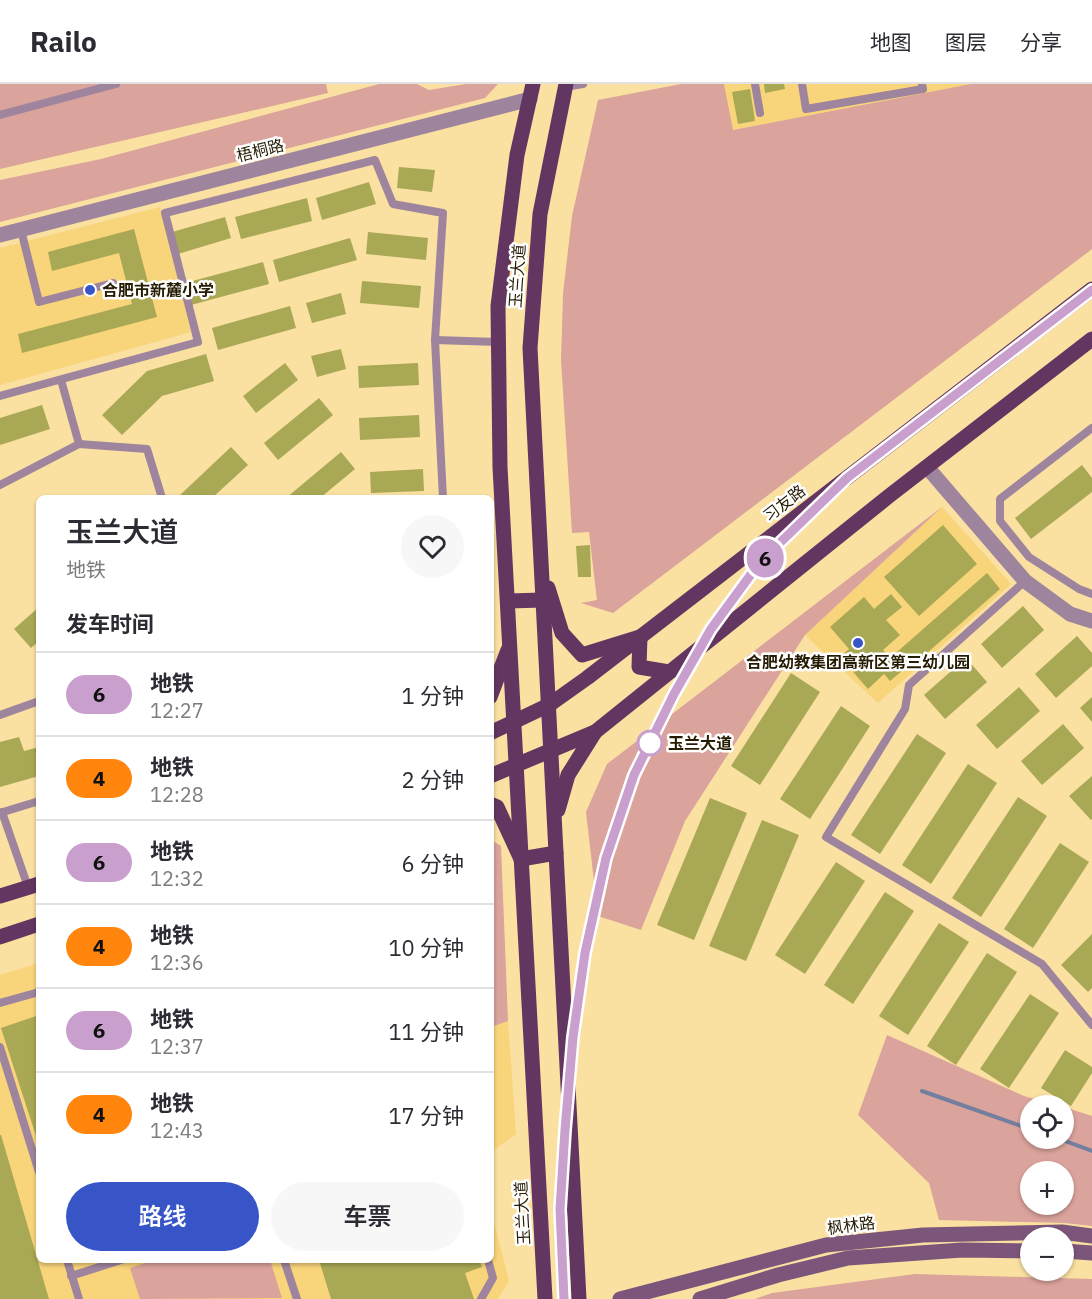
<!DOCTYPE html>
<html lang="zh">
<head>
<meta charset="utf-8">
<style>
  :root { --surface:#fff; --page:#f7f7f7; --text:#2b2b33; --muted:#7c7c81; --line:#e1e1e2; --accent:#3755c7 }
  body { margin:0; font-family:"IBM Plex Sans","Noto Sans SC",sans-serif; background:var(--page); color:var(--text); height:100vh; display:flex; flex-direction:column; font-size:22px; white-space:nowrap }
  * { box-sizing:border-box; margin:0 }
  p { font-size:20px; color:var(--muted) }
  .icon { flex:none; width:33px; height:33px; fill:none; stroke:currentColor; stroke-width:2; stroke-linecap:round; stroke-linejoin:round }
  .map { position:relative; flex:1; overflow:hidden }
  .details { position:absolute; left:36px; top:411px; width:458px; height:768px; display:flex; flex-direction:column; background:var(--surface); border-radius:9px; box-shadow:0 2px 4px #0004 }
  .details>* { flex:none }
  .badge { padding:0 12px; border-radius:20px; font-size:21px; line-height:39px }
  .buttons { position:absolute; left:1020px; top:1011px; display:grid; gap:12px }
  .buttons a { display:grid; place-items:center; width:54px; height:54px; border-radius:50%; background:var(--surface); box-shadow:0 2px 4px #0004; font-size:30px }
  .map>.badge { position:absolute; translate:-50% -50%; box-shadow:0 0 0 3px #fff }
  h2 { padding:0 30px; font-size:22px; line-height:54px }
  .round { display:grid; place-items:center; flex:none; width:63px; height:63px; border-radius:32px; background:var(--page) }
  .headline { display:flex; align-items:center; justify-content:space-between; height:102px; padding:0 30px }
  h1 { font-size:28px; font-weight:600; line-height:45px }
  .primary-button { display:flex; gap:12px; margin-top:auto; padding:12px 30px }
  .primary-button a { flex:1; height:69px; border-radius:36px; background:var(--accent); color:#fff; font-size:24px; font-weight:600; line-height:69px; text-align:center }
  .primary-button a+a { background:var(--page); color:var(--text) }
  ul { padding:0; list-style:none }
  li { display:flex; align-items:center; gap:18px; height:84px; padding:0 30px; border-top:2px solid var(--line) }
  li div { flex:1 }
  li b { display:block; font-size:22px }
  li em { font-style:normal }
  li .badge { min-width:66px; font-weight:700; text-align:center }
  header { display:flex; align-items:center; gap:36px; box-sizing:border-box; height:84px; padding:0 30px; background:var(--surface); border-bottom:2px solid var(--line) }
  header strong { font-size:28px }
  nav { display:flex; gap:33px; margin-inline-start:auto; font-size:21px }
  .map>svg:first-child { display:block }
  .built { fill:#f8d47a }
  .green { fill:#daa39b; fill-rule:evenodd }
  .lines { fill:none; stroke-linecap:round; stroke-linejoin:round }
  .stream { stroke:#737f9e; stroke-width:4 }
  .building { fill:#a9a854 }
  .lane { stroke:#9e849d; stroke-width:8 }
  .street { stroke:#9e849d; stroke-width:15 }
  .secondary { stroke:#7c567a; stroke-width:15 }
  .primary { stroke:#633662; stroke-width:15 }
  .line-casing { stroke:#fff; stroke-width:14 }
  .line { stroke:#c99fcd; stroke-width:9 }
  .poi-dot { fill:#3755c7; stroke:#fff; stroke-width:2 }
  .stop-dot { fill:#fff; stroke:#c99fcd; stroke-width:3 }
  .labels { text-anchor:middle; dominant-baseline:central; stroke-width:5; stroke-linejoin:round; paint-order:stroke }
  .street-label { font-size:16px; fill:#251c03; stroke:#fff }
  .poi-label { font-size:16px; font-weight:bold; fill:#251c03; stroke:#fff; text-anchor:start }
  .stop-label { font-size:16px; font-weight:bold; fill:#251c03; stroke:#fff; text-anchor:start }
</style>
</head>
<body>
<header>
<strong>Railo</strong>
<nav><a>地图</a><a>图层</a><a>分享</a></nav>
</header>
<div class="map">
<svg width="1092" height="1215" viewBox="0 0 1092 1215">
  <rect width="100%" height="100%" fill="#fae0a1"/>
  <!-- built -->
  <g class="built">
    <polygon points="724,0 971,0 972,1 732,46"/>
    <polygon points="160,123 191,248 0,301 0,164"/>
    <polygon points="942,423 1011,500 878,619 805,551"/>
    <polygon points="39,879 39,1176 490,1176 491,1127 509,1197 498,1215 0,1215 0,891"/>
    <polygon points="508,937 516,1050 491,1068 491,943"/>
  </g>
  <!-- green -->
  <g class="green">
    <polygon points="0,0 326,0 328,9 0,85"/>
    <polygon points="379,0 417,0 429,6 466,0 498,0 485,14 0,138 0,96 101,75"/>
    <polygon points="681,0 724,0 733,46 971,0 1092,0 1092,165 613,529 581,519 597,516 589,448 572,449 561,276 563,210 572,132 598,16"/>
    <polygon points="942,423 805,551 685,737 641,846 598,832 586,728 607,680"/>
    <polygon points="490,755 501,762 508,937 491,943"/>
    <path d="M887,951L1024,1012L1057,1021L1030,1022V1054H1064V1023L1092,1032V1142L1065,1139L939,1136L929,1099L858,1031ZM1030,1088H1064V1120H1030Z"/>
    <polygon points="154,1176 270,1176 282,1214 140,1215 130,1184"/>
    <polygon points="915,1190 1092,1195 1092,1215 755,1215 772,1209"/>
  </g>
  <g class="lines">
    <!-- stream -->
    <g class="stream">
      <polyline points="922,1007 1030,1045"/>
      <polyline points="1057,1054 1092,1067"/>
    </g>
  </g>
  <!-- building -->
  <g class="building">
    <polygon points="764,0 784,0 785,5 765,9"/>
    <polygon points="750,5 755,37 738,40 732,8"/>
    <polygon points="399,83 435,86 432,108 397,104"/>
    <polygon points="369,98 376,120 322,136 316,114"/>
    <polygon points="307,114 312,137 241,155 235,133"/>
    <polygon points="225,133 231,154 178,170 172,148"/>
    <polygon points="134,145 157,233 22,269 18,250 132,220 119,169 52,187 48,168"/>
    <polygon points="368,148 428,154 426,176 366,170"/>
    <polygon points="350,154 357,176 279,198 273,176"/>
    <polygon points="263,178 269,200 191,221 185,199"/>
    <polygon points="362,197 421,202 419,224 360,219"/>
    <polygon points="341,209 346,230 312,239 306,219"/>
    <polygon points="290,222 296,244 218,266 212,244"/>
    <polygon points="341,265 346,285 317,293 311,272"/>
    <polygon points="206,270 214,297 162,312 122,351 102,331 147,287"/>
    <polygon points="285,279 298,296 256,329 243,312"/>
    <polygon points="418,279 419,301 359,304 358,282"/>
    <polygon points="319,314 333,331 278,376 264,359"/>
    <polygon points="42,321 50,345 0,361 0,334"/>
    <polygon points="419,331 420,353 360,356 359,334"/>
    <polygon points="231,363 248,381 212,414 181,414 179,412"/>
    <polygon points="341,368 355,385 320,414 286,414"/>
    <polygon points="1082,381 1092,394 1092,408 1031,455 1015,434"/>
    <polygon points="423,385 424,407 371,409 370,388"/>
    <polygon points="943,441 977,480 919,532 884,493"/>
    <polygon points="590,461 591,493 578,493 576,462"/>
    <polygon points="987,489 1000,505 911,583 897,568"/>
    <polygon points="891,510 902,523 886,536 900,551 883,566 902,587 890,597 884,590 868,605 840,573 849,565 830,543 864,513 874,525"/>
    <polygon points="1023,522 1044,546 1002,584 981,560"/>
    <polygon points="39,523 39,557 31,564 14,545"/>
    <polygon points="1077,552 1092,569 1092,582 1056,614 1035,590"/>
    <polygon points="966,574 987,598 945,635 924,611"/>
    <polygon points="791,589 820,608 760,701 731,682"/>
    <polygon points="1019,603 1040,627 997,665 976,641"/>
    <polygon points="1092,613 1092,638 1080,624"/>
    <polygon points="841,622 870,642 810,735 780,715"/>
    <polygon points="1063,640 1084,664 1042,701 1021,677"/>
    <polygon points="917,650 946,669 880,770 851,751"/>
    <polygon points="19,653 24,667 39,663 39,692 0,703 0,658"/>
    <polygon points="968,680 997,699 931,800 902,781"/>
    <polygon points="1092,692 1092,735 1091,736 1069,712"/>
    <polygon points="1018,713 1047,732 981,833 952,814"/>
    <polygon points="710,714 747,729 694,856 657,841"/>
    <polygon points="762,736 799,751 746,877 709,862"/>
    <polygon points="1060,759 1089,778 1033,864 1004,845"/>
    <polygon points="836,778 865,797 805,890 775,871"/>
    <polygon points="885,808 914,827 853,920 824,901"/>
    <polygon points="939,839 969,858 908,951 879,932"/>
    <polygon points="1092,850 1092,904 1088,908 1061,881"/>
    <polygon points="987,869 1017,888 956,981 927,962"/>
    <polygon points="1030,910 1059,929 1009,1004 980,985"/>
    <polygon points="39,931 39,1051 36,1052 1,944"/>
    <polygon points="1065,966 1092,983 1092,989 1071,1022 1041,1004"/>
    <polygon points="0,1051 1,1051 49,1215 0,1215"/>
    <polygon points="319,1176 479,1176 482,1183 465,1189 474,1215 331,1215"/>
  </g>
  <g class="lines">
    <!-- lane -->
    <g class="lane">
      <polyline points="755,0 760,29"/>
      <polyline points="802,0 806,25 923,5 922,0"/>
      <polyline points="565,3 583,0"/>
      <polyline points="0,31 116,0"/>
      <polyline points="21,146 39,218 113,199"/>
      <polyline points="435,256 498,258"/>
      <polyline points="0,312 198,258 165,129 375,76 393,120 443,129 435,256 443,414"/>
      <polyline points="1092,344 1000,415 1000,437 1029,473 1079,505 1092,510"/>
      <polyline points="79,360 147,365 162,414"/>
      <polyline points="0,401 79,360 61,296"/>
      <polyline points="1025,497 909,601 905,625 826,753 1042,880 1092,941"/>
      <polyline points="0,631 39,617"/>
      <polyline points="2,728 28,803"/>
      <polyline points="0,729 39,717"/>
      <polyline points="0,919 39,908"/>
      <polyline points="0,963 39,1088"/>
      <polyline points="67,1176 79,1215"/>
      <polyline points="284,1176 297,1215"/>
      <polyline points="71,1192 121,1176"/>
      <polyline points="481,1215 493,1194 488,1176"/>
    </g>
    <!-- street -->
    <g class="street">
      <polyline points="0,151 530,15"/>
      <polyline points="927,383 1025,497 1070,530 1092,537"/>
    </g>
    <!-- secondary -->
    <g class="secondary">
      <polyline points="1064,1167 1092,1169"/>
      <polyline points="620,1215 826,1161 923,1151 1062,1148 1092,1152"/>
      <polyline points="700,1215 778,1191 848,1174 962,1166 1030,1167"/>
    </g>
    <!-- primary -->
    <g class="primary">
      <polyline points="533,0 517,71 498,222 500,383 545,1215"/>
      <polyline points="566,0 540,130 530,264 579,1215"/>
      <polyline points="548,504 562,549 582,571 640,553 639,583 669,588"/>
      <polyline points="508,517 543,516"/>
      <polyline points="490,613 508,566"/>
      <polyline points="490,649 549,621 587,594 1092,205"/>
      <polyline points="490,692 595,648 889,412 1092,255"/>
      <polyline points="490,720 497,723 521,775 556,769"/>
      <polyline points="558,726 568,691 595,648"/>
      <polyline points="0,812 39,800"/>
      <polyline points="0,853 39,840"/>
    </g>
  </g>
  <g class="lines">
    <!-- line casing -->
    <g class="line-casing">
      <polyline id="line" points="564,1215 560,1125 565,1046 573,953 585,869 606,774 634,691 674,610 711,545 760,478 847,394 1092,206"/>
    </g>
    <!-- line -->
    <use href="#line" class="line"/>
  </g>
  <!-- markers -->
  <g class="poi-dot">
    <circle cx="90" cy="206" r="6"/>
    <circle cx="858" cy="559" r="6"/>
  </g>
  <circle class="stop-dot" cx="650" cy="659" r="12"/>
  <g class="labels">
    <!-- street labels -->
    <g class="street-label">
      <text transform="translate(260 66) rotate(-14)">梧桐路</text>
      <text transform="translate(517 192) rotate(-86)">玉兰大道</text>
      <text transform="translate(784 419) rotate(-38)">习友路</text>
      <text transform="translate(522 1129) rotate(-93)">玉兰大道</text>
      <text transform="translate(851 1141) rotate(-7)">枫林路</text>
    </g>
    <!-- poi labels -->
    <g class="poi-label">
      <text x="102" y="206">合肥市新麓小学</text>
      <text x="858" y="578" text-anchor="middle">合肥幼教集团高新区第三幼儿园</text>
    </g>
    <!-- stop labels -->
    <g class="stop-label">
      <text x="668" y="659">玉兰大道</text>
    </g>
  </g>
</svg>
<div class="buttons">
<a><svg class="icon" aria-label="locate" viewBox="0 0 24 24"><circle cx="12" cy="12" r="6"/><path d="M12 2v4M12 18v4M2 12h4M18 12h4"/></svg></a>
<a>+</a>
<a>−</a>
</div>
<b class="badge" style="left:765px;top:474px;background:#c99fcd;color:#111">6</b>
<section class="details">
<div class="headline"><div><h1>玉兰大道</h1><p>地铁</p></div><a class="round"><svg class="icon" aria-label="heart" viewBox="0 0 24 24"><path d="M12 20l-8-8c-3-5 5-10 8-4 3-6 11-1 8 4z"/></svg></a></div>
<h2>发车时间</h2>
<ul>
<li><span class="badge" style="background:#c99fcd;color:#111">6</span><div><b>地铁</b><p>12:27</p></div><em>1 分钟</em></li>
<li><span class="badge" style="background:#ff850d;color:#111">4</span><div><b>地铁</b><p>12:28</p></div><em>2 分钟</em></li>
<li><span class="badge" style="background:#c99fcd;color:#111">6</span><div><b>地铁</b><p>12:32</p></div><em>6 分钟</em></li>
<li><span class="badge" style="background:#ff850d;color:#111">4</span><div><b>地铁</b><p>12:36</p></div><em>10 分钟</em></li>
<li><span class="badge" style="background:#c99fcd;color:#111">6</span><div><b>地铁</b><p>12:37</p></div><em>11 分钟</em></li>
<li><span class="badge" style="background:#ff850d;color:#111">4</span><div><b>地铁</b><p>12:43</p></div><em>17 分钟</em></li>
</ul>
<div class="primary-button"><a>路线</a><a>车票</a></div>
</section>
</div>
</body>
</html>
